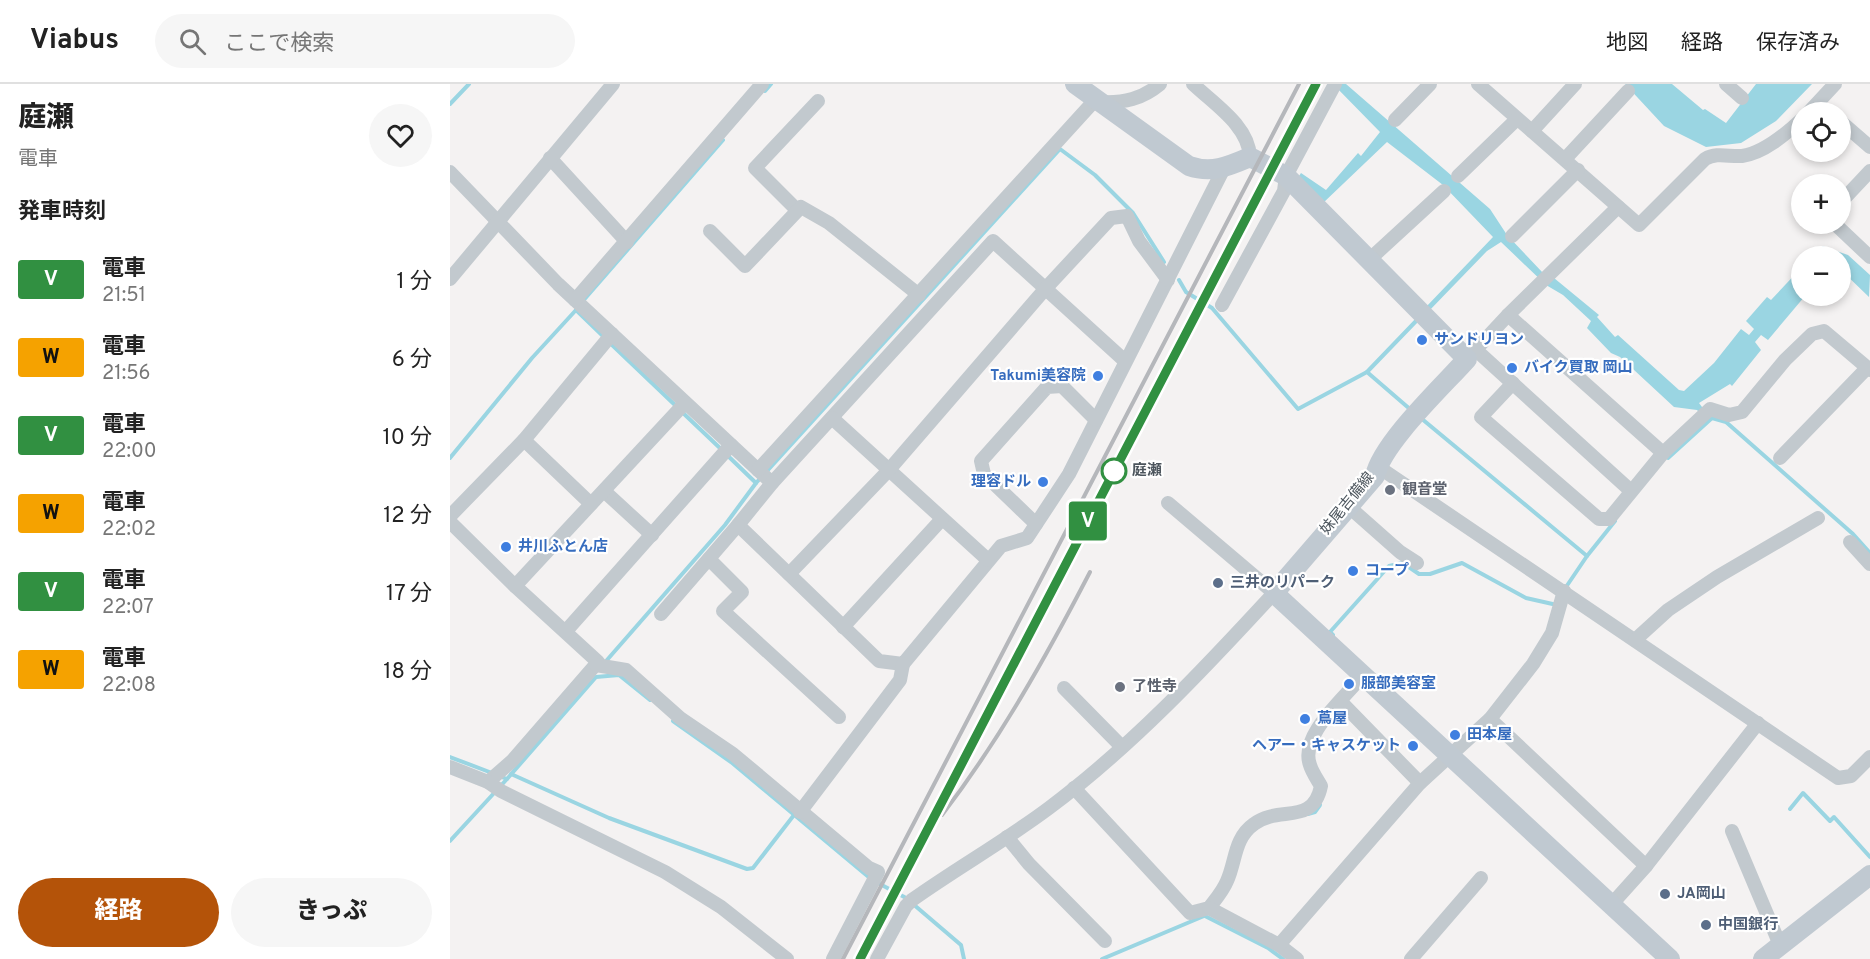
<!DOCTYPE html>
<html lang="ja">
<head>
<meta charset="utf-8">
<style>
  :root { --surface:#fff; --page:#f6f6f6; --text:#222; --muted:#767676; --line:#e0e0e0; --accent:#b45309 }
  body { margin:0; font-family:Overpass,"Noto Sans JP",sans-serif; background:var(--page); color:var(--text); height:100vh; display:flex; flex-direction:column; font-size:22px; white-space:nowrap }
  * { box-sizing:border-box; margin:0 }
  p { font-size:20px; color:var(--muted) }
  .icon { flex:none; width:33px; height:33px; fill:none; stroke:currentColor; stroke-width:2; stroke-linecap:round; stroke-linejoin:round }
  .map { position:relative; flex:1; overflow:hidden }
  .side { display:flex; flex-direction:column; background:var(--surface); width:450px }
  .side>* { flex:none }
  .badge { padding:0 12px; border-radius:4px; font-size:21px; line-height:39px }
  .buttons { position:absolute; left:1341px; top:18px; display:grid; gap:12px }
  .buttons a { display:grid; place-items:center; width:60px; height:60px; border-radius:50%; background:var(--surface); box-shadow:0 3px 9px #0003; font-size:30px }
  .map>.badge { position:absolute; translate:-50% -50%; box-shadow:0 0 0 3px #fff }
  h2 { padding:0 18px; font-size:22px; line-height:54px }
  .round { display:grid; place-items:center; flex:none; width:63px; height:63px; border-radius:32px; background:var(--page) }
  .headline { display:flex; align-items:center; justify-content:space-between; height:102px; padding:0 18px }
  h1 { font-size:28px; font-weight:800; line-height:45px }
  .action { display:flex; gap:12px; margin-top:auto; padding:12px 18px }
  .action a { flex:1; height:69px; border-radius:36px; background:var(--accent); color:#fff; font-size:24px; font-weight:800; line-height:69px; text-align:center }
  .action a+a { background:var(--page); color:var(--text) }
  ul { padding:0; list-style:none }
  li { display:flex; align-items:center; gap:18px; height:78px; padding:0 18px }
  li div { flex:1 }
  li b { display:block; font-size:22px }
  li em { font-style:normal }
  li .badge { min-width:66px; font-weight:700; text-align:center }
  header { display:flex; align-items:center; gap:36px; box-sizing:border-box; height:84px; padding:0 30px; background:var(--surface); border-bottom:2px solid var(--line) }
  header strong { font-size:28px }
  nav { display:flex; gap:33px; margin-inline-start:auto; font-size:21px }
  .search { width:420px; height:54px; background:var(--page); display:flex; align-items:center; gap:15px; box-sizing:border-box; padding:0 21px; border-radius:33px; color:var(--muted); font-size:22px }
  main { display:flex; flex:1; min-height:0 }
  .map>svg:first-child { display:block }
  .water { fill:#9ad5e2 }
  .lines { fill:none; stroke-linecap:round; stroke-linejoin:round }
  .stream { stroke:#9ad5e2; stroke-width:4 }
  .minor { stroke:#c2c9ce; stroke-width:14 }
  .secondary { stroke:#c0c9d1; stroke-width:20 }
  .rail { stroke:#b5b7bb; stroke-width:4 }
  .line-casing { stroke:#fff; stroke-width:14 }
  .line { stroke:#319041; stroke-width:9 }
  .shop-dot { fill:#3f7fe0; stroke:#fff; stroke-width:2 }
  .stop-dot { fill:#fff; stroke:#319041; stroke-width:3 }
  .worship-dot { fill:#6b7280; stroke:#fff; stroke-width:2 }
  .service-dot { fill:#5c6f8a; stroke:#fff; stroke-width:2 }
  .labels { text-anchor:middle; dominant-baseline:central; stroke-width:4.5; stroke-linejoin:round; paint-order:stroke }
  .shop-label { font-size:15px; font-weight:bold; fill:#366cbe; stroke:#fff; text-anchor:start }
  .stop-label { font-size:15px; font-weight:bold; fill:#4c555d; stroke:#fff; text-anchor:start }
  .worship-label { font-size:15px; font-weight:bold; fill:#5b616d; stroke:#fff; text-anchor:start }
  .street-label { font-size:15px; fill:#4c555d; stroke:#fff }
  .service-label { font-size:15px; font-weight:bold; fill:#4e5e75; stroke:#fff; text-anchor:start }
</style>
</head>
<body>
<header>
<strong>Viabus</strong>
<div class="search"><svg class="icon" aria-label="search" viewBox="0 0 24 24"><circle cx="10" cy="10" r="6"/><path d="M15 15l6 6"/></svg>ここで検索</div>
<nav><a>地図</a><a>経路</a><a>保存済み</a></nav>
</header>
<main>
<section class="side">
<div class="headline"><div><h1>庭瀬</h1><p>電車</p></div><a class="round"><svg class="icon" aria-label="heart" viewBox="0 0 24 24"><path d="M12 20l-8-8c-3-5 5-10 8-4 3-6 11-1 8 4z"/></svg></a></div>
<h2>発車時刻</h2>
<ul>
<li><span class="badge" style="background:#319041;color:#fff">V</span><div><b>電車</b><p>21:51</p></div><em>1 分</em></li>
<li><span class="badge" style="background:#f5a200;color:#111">W</span><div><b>電車</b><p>21:56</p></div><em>6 分</em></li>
<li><span class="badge" style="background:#319041;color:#fff">V</span><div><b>電車</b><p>22:00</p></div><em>10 分</em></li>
<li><span class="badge" style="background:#f5a200;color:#111">W</span><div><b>電車</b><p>22:02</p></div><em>12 分</em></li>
<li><span class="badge" style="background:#319041;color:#fff">V</span><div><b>電車</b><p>22:07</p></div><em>17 分</em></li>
<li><span class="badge" style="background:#f5a200;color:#111">W</span><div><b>電車</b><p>22:08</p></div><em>18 分</em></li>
</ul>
<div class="action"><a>経路</a><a>きっぷ</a></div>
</section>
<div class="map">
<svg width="1420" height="875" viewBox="0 0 1420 875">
  <rect width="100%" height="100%" fill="#f4f2f2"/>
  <!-- water -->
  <g class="water">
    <polygon points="883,0 896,0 1040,125 1057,151 1093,189 1104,194 1149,231 1147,233 1165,253 1168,251 1229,306 1234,307 1264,279 1291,245 1299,251 1304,245 1296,237 1317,213 1321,216 1351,184 1352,212 1355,212 1318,256 1311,251 1305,258 1311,266 1282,302 1280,300 1249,319 1261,335 1258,338 1247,326 1224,323 1170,273 1161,269 1137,244 1141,237 1113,211 1096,201 1051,158 1037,167 978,228 975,224 1043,153 993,101 937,58 872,120 849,92 851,89 876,106 908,69 911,72 930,48"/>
    <polygon points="1175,0 1222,0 1253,26 1255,25 1276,39 1306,0 1362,0 1326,37 1291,59 1256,63 1214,42"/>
    <polygon points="1372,162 1398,171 1420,191 1419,213 1391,186 1390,172 1362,172"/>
  </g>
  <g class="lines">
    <!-- stream -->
    <g class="stream">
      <polyline points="315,7 321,0"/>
      <polyline points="0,20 19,0"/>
      <polyline points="729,196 736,208 762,224 848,325 917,288 961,326"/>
      <polyline points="132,218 273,56"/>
      <polyline points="128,224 126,226 155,254"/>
      <polyline points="160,259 226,322"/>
      <polyline points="917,288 968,235"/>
      <polyline points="232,328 272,366"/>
      <polyline points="972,335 1137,472 1165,437"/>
      <polyline points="277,371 306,399 610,65 645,91 683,129 714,178"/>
      <polyline points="0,374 82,274 126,226"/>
      <polyline points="1218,374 1262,334 1276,338 1403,450 1420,469"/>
      <polyline points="1116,503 1137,472"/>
      <polyline points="883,551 880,548 939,482 953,479 969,490 980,490 1012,479 1076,514 1107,521"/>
      <polyline points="156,581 157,576 275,441 306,399"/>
      <polyline points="223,637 281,678 421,795"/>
      <polyline points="0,673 42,689"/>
      <polyline points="61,690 159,734 297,785 303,784 344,731"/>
      <polyline points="57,695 146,593 169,591 200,616"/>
      <polyline points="1340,725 1353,709 1380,737 1384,733 1420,773"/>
      <polyline points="858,730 865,728 870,721"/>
      <polyline points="0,757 57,695 49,692"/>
      <polyline points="428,799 458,815"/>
      <polyline points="463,820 511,861 514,875"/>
      <polyline points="755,832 818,864 833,875"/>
      <polyline points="652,875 754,832"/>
    </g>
    <!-- minor -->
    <g class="minor">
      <path d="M743,0C764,20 799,42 800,73"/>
      <path d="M1028,0L1189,141L1255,75C1267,68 1279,73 1292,72C1314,69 1336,50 1352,35"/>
      <polyline points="1276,0 1292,14"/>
      <path d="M651,18C674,19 692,15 710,0"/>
      <polyline points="1359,28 1385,0"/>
      <polyline points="945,36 980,0"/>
      <polyline points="1390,37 1420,63"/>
      <polyline points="1082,47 1125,0"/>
      <polyline points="100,74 177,158"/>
      <polyline points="1115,75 1178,7"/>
      <polyline points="0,88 108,200 322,399"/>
      <polyline points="1008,92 1067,35"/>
      <polyline points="1390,119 1420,87"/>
      <polyline points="347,126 305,84 368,17"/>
      <polyline points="1385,140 1420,173"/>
      <polyline points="260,147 295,182 351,123 379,139 469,211"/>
      <polyline points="1062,152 1128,86"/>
      <polyline points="920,175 994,107"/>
      <polyline points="0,195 163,0"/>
      <polyline points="125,216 312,0"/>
      <polyline points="772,221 834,107 836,92 885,0"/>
      <polyline points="1058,231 1213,369 1260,325 1279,331 1292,328 1335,276 1362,250 1374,247 1420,286"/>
      <polyline points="1026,266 1181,407"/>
      <polyline points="1017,275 1058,231 1168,123"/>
      <polyline points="675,277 543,157 322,399 288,441 429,577 453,580 551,462 577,454 619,390 774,84"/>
      <polyline points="1063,299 1031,333 1149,435 1159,435 1213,369"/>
      <polyline points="382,334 538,476"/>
      <polyline points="74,356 141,420"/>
      <polyline points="1330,374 1417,284"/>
      <polyline points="927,382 1388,694 1401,692 1420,673"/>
      <polyline points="308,386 646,15"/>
      <polyline points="154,407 202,451"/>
      <polyline points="898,422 950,468 967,479"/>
      <polyline points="0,432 74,356 162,250"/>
      <polyline points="0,438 65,502 148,578 62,677 38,698"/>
      <polyline points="586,440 534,390 531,377 597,303 612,302 646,336"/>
      <polyline points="1400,458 1420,480"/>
      <polyline points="259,475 292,508 273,527 389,633"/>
      <polyline points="339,490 438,387 596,204 661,134 677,132 689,157 718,196"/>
      <polyline points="65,502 235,319"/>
      <polyline points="211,530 288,441"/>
      <polyline points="393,543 492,435"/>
      <polyline points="116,547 281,361"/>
      <polyline points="1185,556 1218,526 1267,493 1368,434"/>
      <polyline points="146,581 176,586 230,634 283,670 419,784 428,788 383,875"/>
      <polyline points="614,604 672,663"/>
      <polyline points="891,618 970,699"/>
      <polyline points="1040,635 1196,782"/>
      <polyline points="0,683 38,698 51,707 215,788 271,823 337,875"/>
      <path d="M624,704L740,829L759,824C765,816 773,807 777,797C786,777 784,754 804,740C829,721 863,742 871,702C867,695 862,688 860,681C849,651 895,614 912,592"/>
      <polyline points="350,728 450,596 453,580"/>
      <polyline points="1282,747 1330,861"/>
      <polyline points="557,753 579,780 655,857"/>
      <polyline points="1161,821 1196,782 1308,639"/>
      <polyline points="759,824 829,861 847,875"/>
      <polyline points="829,861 970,699 1040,635 1083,580 1102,549 1114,507"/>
      <path d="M427,875L456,822L462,816C507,784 555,757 599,724C682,662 754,585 824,509L718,419"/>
      <polyline points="961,875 1031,794"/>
    </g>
    <!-- secondary -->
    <g class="secondary">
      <path d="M625,0L739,82C762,90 779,82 800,73L836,92L1017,275C993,302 932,359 925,392L824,509L1220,875"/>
      <polyline points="1313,875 1420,791"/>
    </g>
    <!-- rail -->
    <g class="rail">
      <path d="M492,731C550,655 596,573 640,488"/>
      <polyline points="393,875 849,0"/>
      <polyline points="410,875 866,0"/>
    </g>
  </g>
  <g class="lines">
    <!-- line casing -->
    <g class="line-casing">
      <polyline id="line" points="410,875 866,0"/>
    </g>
    <!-- line -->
    <use href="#line" class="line"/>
  </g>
  <!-- markers -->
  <g class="shop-dot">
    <circle cx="972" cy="256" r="6"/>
    <circle cx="1062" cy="284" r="6"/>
    <circle cx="648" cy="292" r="6"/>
    <circle cx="593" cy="398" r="6"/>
    <circle cx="56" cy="463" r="6"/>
    <circle cx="903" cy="487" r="6"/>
    <circle cx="899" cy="600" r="6"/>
    <circle cx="855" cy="635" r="6"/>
    <circle cx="1005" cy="651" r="6"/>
    <circle cx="963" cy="662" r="6"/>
  </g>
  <circle class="stop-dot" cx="664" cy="387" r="12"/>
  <g class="worship-dot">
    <circle cx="940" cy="406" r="6"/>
    <circle cx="670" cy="603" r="6"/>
  </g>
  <g class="service-dot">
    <circle cx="768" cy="499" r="6"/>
    <circle cx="1215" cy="810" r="6"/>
    <circle cx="1256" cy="841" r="6"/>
  </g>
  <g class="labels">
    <!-- shop labels -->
    <g class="shop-label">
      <text x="984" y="256">サンドリヨン</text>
      <text x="1074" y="284">バイク買取 岡山</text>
      <text x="636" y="292" text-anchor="end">Takumi美容院</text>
      <text x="581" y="398" text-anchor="end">理容ドル</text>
      <text x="68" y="463">井川ふとん店</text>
      <text x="915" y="487">コープ</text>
      <text x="911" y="600">服部美容室</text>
      <text x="867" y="635">蔦屋</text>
      <text x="1017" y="651">田本屋</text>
      <text x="951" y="662" text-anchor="end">ヘアー・キャスケット</text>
    </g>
    <!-- stop labels -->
    <g class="stop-label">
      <text x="682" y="387">庭瀬</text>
    </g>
    <!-- worship labels -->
    <g class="worship-label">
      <text x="952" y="406">観音堂</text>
      <text x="682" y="603">了性寺</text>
    </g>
    <!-- street labels -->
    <g class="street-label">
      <text transform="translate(898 420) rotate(-51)">妹尾吉備線</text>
    </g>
    <!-- service labels -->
    <g class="service-label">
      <text x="780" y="499">三井のリパーク</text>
      <text x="1227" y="810">JA岡山</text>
      <text x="1268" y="841">中国銀行</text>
    </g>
  </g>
</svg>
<div class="buttons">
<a><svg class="icon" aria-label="locate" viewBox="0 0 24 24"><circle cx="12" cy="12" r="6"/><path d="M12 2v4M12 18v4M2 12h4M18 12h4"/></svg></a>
<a>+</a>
<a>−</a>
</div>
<b class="badge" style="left:638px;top:437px;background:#319041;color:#fff">V</b>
</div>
</main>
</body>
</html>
